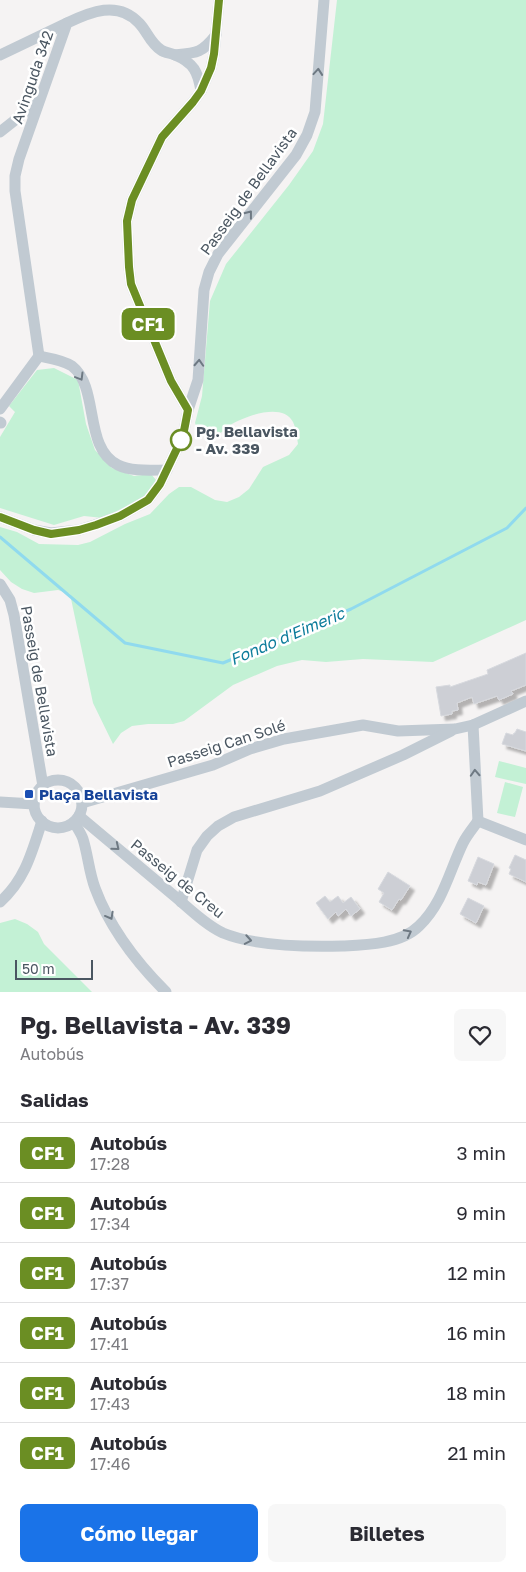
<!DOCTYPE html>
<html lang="es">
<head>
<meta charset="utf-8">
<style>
  :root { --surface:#fff; --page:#f7f7f7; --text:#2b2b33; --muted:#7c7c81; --line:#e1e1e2; --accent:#1a73e8 }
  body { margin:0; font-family:"Golos Text",sans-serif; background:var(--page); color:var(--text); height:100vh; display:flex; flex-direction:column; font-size:19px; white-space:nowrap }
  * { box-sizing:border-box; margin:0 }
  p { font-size:16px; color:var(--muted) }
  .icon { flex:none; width:28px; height:28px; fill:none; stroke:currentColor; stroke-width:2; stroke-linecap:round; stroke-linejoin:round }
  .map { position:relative; height:992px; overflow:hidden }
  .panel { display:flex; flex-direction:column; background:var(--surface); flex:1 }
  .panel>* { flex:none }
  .badge { padding:0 10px; border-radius:8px; font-size:18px; line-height:32px }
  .scale { position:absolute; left:15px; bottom:12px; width:78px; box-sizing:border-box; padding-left:5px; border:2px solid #4a5661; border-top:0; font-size:14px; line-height:18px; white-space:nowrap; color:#4a5661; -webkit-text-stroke:4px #fff; paint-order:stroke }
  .map>.badge { position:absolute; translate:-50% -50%; box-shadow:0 0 0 2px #fff }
  h2 { padding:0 20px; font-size:19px; line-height:45px }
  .round { display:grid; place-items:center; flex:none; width:52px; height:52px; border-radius:8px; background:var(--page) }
  .headline { display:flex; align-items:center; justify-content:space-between; height:85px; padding:0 20px }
  h1 { font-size:24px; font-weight:700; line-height:38px }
  .primary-button { display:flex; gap:10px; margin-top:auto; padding:10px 20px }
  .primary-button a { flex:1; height:58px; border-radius:8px; background:var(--accent); color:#fff; font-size:20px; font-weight:700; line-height:58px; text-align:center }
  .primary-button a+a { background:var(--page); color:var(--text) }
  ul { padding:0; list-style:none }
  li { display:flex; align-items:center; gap:15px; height:60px; padding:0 20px; border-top:1px solid var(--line) }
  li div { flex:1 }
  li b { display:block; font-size:19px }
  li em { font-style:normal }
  li .badge { min-width:55px; font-weight:700; text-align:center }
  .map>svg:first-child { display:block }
  .green { fill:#c3f1d5 }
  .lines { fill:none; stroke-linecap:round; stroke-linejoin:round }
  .stream { stroke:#90daee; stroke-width:3 }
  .building { fill:#cdcfd5; stroke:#d7d9de; filter:url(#shadow) }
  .minor { stroke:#c1cad2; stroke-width:11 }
  .oneway { stroke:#6e7983 }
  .line-casing { stroke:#fff; stroke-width:11 }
  .line { stroke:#6b8e23; stroke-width:8 }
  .stop-dot { fill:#fff; stroke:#6b8e23; stroke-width:2.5 }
  .transit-dot { fill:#1a4fb4; stroke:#fff; stroke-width:2 }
  .labels { text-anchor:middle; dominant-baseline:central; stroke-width:5; stroke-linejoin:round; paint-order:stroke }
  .street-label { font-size:15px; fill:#4a5661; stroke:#fff }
  .stop-label { font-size:15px; font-weight:bold; fill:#4a5661; stroke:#fff; text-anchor:start }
  .transit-label { font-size:15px; font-weight:bold; fill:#164399; stroke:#fff; text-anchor:start }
  .water-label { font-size:16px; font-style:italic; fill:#0c7c9b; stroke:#fff }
</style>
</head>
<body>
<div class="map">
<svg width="526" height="992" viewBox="0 0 526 992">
  <defs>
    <filter id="shadow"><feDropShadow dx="4.5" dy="4.5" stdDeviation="1" flood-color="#0004"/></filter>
  </defs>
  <rect width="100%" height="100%" fill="#f5f3f3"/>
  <!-- green -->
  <g class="green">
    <path d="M337,0H526V620L433,662L363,659L326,662L302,660L277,666L233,685L184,721L173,724H148L132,726L121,733L113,744L93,703L70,594L58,590L34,593L22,589L11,582L0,570V527L17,532L39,544L78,545L90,542L125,524L150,514L169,494L179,487H191L215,500L227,502L239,497L249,489L263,467L289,455L298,444C297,437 296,428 293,422C283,402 246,416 232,424C226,429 220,435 212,436C208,436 204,435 200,435L195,423L202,396L210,301L226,264L289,185L313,151L323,124Z"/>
    <polygon points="54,368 78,380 86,424 95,450 112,468 134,476 151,474 156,480 145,497 103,518 84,516 54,525 0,508 0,437 15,412 9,406 37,370"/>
    <polygon points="499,761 526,768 526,784 495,777"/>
    <polygon points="505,782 523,787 515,817 497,813"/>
    <polygon points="15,919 27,924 38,932 44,944 92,992 0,992 0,923"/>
  </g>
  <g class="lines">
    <!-- stream -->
    <polyline class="stream" points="0,537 125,643 223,663 351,609 507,528 526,508"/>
  </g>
  <!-- building -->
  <g class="building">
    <polygon points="526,653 526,685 511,691 513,694 499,700 497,696 474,704 472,697 457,703 458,710 452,711 452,714 441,716 436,687 450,685 450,687 488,674 487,670"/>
    <polygon points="517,729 526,732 526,751 502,744 506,733 513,735 514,733 515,733"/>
    <polygon points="515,855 526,860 526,882 509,874 511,869 509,868"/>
    <polygon points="478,857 494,864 486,885 478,882 477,885 468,881"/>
    <polygon points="388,872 410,886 401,900 399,899 392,910 379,902 384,893 378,889"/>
    <polygon points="325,896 330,902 338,896 343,903 351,897 360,909 351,916 346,909 338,916 336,912 328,919 316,903"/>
    <polygon points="468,898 484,906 476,923 460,914"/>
  </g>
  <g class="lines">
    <!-- minor -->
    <g class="minor">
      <polyline points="0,55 67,23"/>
      <path d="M175,55C197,53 202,53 216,35"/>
      <polyline points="0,132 38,102"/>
      <path d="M39,356L15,191V176L19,159L67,23C90,12 118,0 139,23C147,31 150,43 161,50C165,53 171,53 175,55C194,63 198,72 201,91"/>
      <path d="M39,356C49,358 63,360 72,366C100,388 83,448 118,465C132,472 152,470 167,470"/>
      <polyline points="0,409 39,356"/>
      <polyline points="188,410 171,381 131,284 129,267 127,221 132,200 162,137 193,102 201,91 211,68 214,54 219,0"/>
      <polyline points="0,422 1,423"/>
      <polyline points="0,517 34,530 51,533 79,530 95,525 120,516 148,500 160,484 183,436 188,410 198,380 204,290 209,272 218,254 296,155 307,135 315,112 324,0"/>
      <polyline points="0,584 10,600 14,615 43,786"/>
      <polyline points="473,725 478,821"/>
      <circle cx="58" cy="804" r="24"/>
      <polyline points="0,802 34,804"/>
      <polyline points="82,803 213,765 250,749 284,739 363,725 398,731 455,729 473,725 526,701"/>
      <path d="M79,816C110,842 141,868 172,894C188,907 204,924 223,933C257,947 308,947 343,946C367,945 401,944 419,926C443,903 449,872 463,843C467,835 473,828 478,821"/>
      <polyline points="478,821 526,840"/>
      <path d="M74,822C77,828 81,833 83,839C88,855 89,872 95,888C109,926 137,963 166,992"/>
      <path d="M0,902C25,880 32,852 42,821"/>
      <polyline points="181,902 197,850 207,836 218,826 234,817 320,791 403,755 451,731"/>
    </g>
  </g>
  <!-- one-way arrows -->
  <defs><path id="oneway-chevron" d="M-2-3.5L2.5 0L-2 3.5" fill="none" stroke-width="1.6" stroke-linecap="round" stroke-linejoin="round" transform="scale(1.25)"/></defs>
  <g class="oneway">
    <use href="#oneway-chevron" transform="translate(318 72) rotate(-85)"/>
    <use href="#oneway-chevron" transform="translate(249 214) rotate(-52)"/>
    <use href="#oneway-chevron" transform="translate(199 363) rotate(-87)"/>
    <use href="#oneway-chevron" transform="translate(80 377) rotate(59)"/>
    <use href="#oneway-chevron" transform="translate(475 773) rotate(-93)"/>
    <use href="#oneway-chevron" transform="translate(116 847) rotate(39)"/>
    <use href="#oneway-chevron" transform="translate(110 916) rotate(61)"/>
    <use href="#oneway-chevron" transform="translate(408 933) rotate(-28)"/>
    <use href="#oneway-chevron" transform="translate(248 940) rotate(10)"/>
  </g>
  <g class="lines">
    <!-- line casing -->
    <g class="line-casing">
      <polyline id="line" points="0,517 34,530 51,534 79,530 96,525 120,516 148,500 160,484 183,436 188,410 171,381 131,284 129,267 127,221 132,200 162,137 193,102 201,91 211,68 214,54 219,0"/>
    </g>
    <!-- line -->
    <use href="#line" class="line"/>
  </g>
  <!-- markers -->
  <circle class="stop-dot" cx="181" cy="440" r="10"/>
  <rect class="transit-dot" x="24" y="789" width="10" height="10" rx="2.5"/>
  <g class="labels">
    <!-- street labels -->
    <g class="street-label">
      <text transform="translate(32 77) rotate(-71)">Avinguda 342</text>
      <text transform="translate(248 191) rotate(-54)">Passeig de Bellavista</text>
      <text transform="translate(40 681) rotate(80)">Passeig de Bellavista</text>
      <text transform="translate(226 743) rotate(-18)">Passeig Can Solé</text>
      <text transform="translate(178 878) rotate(39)">Passeig de Creu</text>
    </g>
    <!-- stop labels -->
    <g class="stop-label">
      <text x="196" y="431">Pg. Bellavista<tspan x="196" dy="17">- Av. 339</tspan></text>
    </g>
    <!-- transit labels -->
    <g class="transit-label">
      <text x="39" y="794">Plaça Bellavista</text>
    </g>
    <!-- water labels -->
    <g class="water-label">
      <text transform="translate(287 636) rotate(-23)">Fondo d'Eimeric</text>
    </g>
  </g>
</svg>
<div class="scale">50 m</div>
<b class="badge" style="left:148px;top:324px;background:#6b8e23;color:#fff">CF1</b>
</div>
<section class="panel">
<div class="headline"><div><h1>Pg. Bellavista - Av. 339</h1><p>Autobús</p></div><a class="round"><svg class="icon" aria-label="heart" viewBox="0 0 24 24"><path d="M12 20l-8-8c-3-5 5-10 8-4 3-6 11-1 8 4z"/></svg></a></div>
<h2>Salidas</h2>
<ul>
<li><span class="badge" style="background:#6b8e23;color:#fff">CF1</span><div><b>Autobús</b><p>17:28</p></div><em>3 min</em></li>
<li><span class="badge" style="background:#6b8e23;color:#fff">CF1</span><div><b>Autobús</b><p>17:34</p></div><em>9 min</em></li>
<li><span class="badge" style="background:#6b8e23;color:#fff">CF1</span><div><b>Autobús</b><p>17:37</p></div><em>12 min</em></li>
<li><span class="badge" style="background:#6b8e23;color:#fff">CF1</span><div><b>Autobús</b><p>17:41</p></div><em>16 min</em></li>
<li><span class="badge" style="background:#6b8e23;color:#fff">CF1</span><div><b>Autobús</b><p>17:43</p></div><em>18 min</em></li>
<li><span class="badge" style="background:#6b8e23;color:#fff">CF1</span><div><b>Autobús</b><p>17:46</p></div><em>21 min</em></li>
</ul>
<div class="primary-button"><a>Cómo llegar</a><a>Billetes</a></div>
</section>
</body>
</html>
